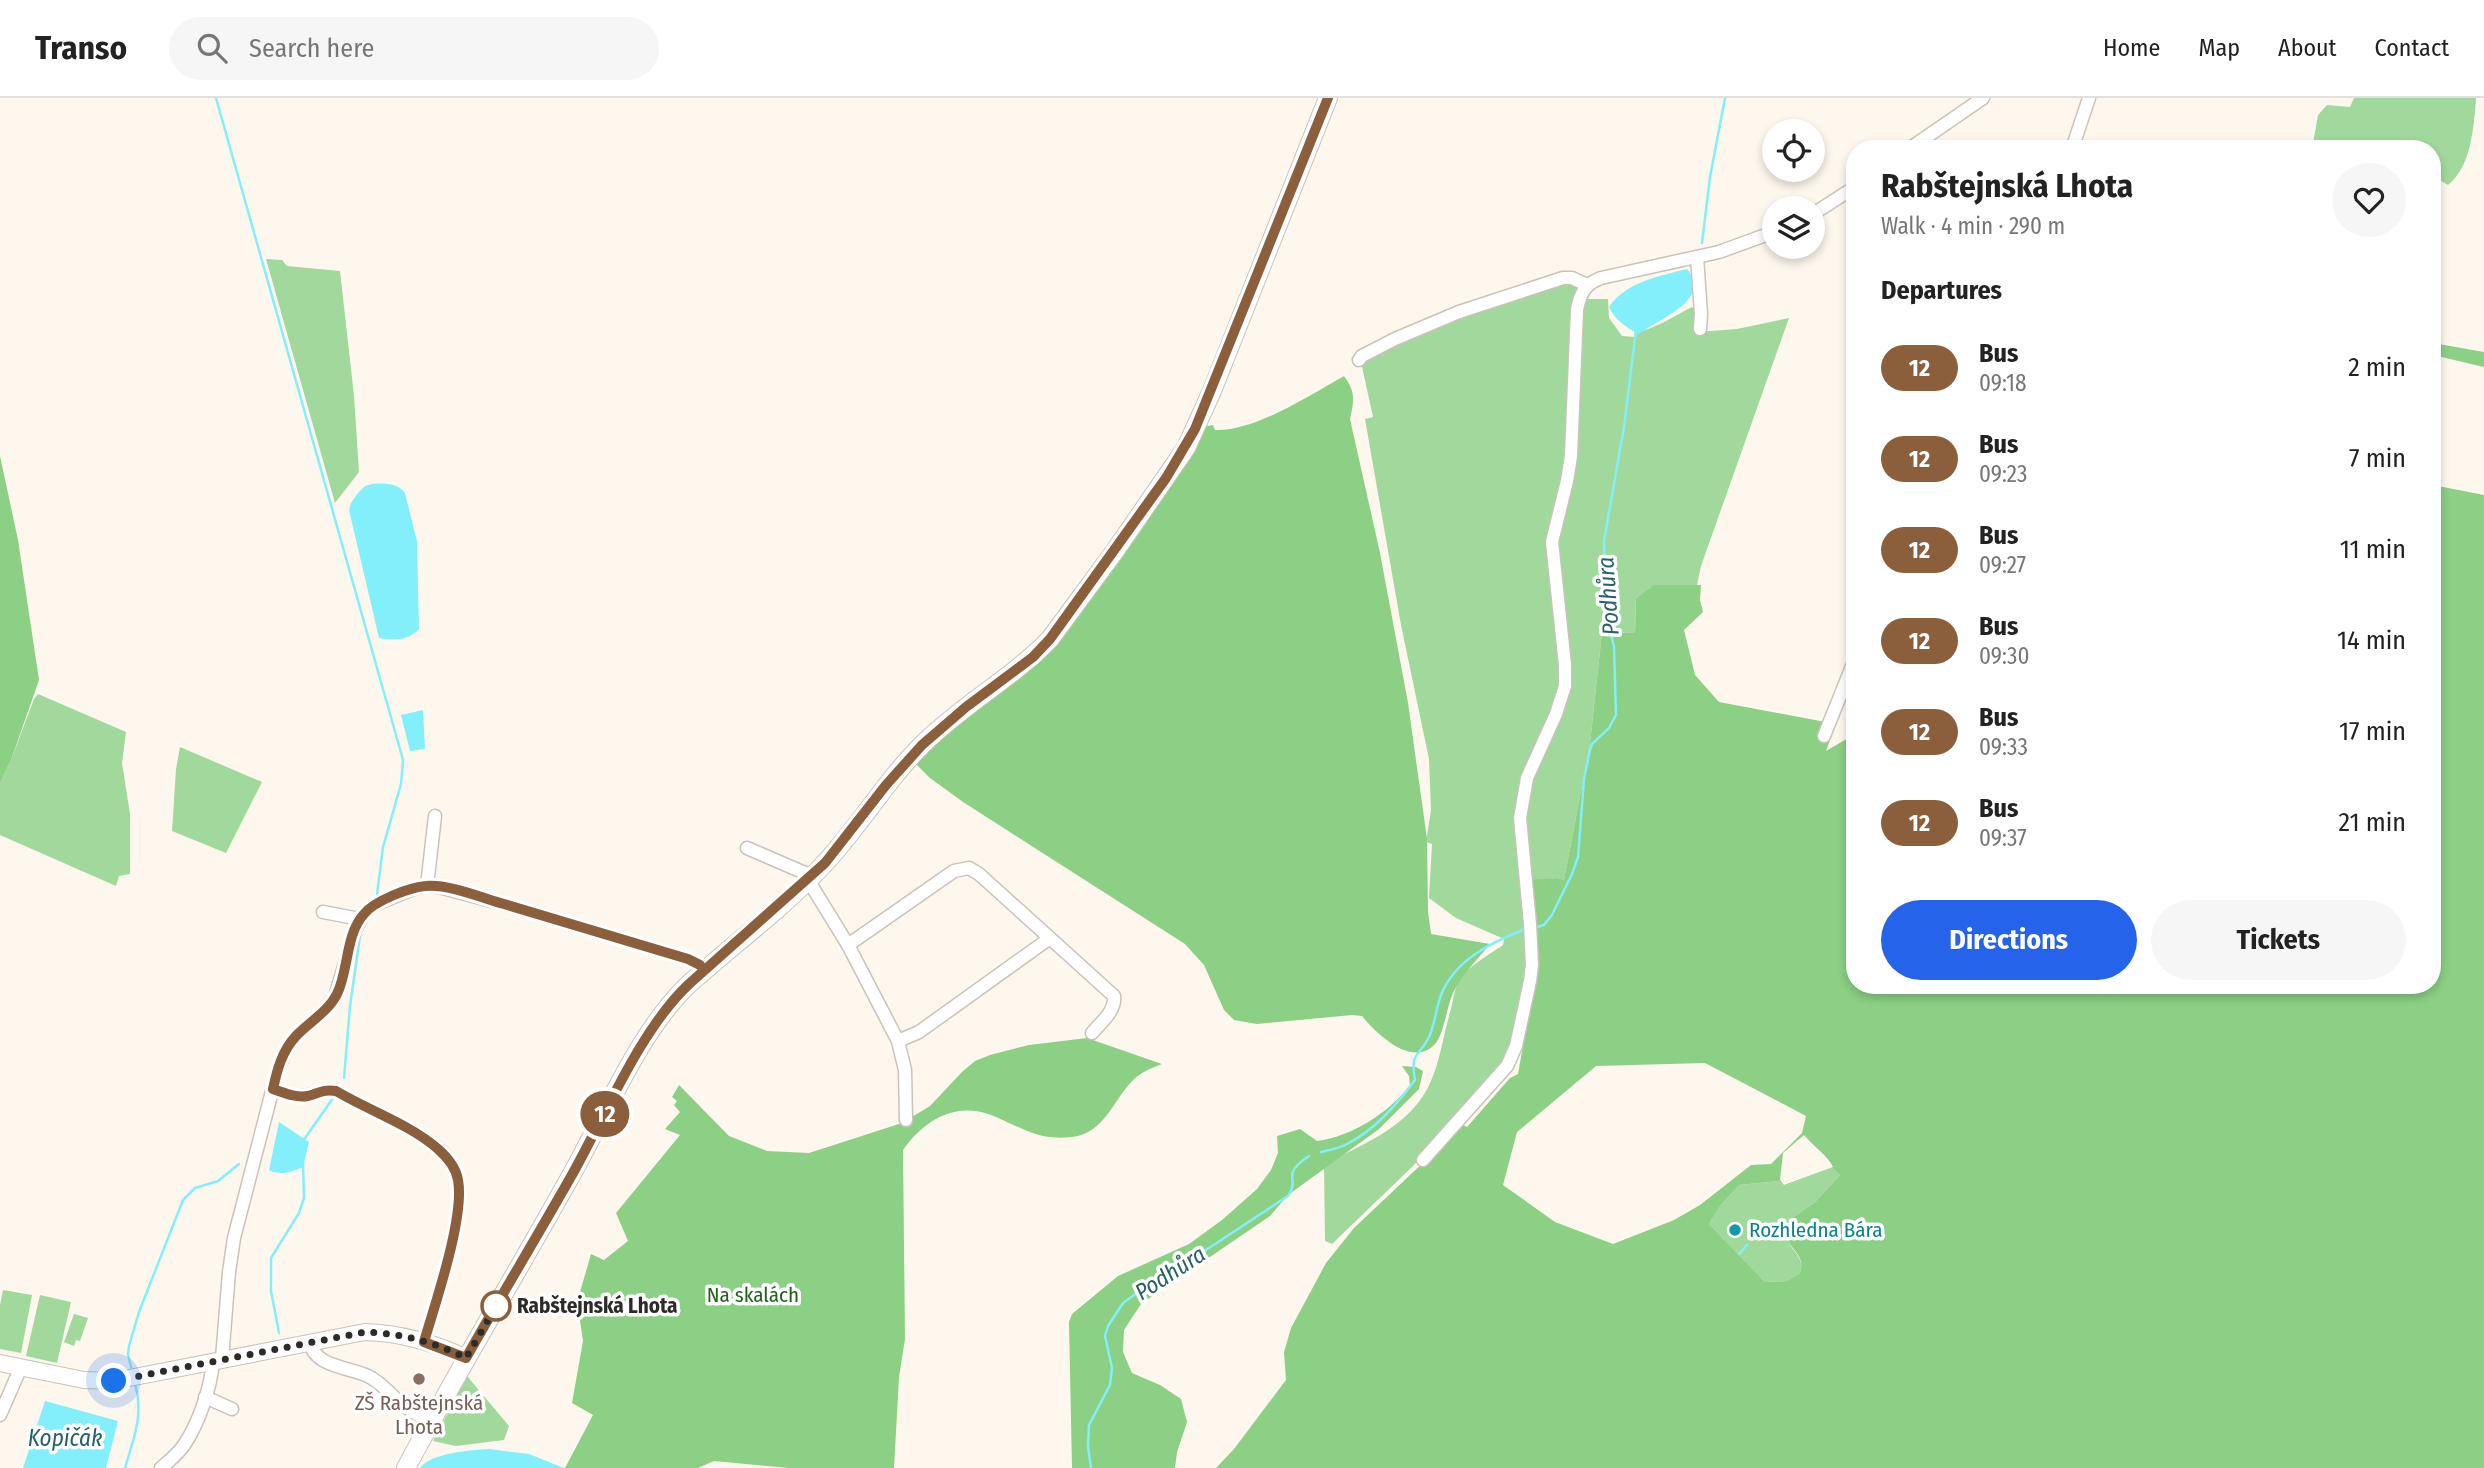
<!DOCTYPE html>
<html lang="en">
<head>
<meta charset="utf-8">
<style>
  :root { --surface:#fff; --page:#f6f6f6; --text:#222; --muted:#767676; --line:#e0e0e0; --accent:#2563eb }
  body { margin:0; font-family:"Fira Sans Condensed",sans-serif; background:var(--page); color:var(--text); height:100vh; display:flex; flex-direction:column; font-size:26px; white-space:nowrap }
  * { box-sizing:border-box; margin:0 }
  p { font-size:23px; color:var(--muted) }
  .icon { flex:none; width:38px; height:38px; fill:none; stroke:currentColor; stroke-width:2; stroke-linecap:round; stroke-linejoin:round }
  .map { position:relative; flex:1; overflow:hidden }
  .details { position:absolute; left:1846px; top:42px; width:595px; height:854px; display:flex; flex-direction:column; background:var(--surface); border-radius:28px; box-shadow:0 4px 10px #0003 }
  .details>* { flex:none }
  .badge { padding:0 14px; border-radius:23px; font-size:24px; line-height:46px }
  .controls { position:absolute; left:1762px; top:21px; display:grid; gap:14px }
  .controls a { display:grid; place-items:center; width:63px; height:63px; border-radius:50%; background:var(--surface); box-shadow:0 4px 10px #0003; font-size:35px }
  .you { position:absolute; width:35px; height:35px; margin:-18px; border:5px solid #fff; border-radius:50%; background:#1a73e8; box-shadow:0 0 0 10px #1a73e833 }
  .map>.badge { position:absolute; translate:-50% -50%; box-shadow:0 0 0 4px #fff }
  h2 { padding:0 35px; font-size:26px; line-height:63px }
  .round { display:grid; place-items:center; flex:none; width:74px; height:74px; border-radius:37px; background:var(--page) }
  .headline { display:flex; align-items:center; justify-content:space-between; height:119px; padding:0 35px }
  h1 { font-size:33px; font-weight:700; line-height:52px }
  .cta { display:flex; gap:14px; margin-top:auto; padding:14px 35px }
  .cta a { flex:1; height:80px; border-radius:42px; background:var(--accent); color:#fff; font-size:28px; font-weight:700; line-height:80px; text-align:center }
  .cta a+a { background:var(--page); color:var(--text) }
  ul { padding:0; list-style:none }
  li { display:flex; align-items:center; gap:21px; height:91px; padding:0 35px }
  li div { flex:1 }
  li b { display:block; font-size:26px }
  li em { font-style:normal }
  li .badge { min-width:77px; font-weight:700; text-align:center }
  header { display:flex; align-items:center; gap:42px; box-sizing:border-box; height:98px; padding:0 35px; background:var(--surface); border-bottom:2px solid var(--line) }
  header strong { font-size:33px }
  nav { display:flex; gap:38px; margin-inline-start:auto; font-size:24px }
  .search { width:490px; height:63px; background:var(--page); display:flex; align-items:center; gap:18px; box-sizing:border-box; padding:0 24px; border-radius:38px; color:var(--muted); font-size:26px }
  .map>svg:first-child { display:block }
  .green { fill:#a1d89b }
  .forest { fill:#8bd084; fill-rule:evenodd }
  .water { fill:#83effa }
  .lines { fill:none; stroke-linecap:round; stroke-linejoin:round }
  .stream { stroke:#83effa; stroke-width:2.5 }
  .minor-casing { stroke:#c9c3ba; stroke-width:15 }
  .tertiary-casing { stroke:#c9c3ba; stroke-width:18 }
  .secondary-casing { stroke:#c9c3ba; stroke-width:20 }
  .minor { stroke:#fff; stroke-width:12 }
  .tertiary { stroke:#fff; stroke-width:16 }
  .secondary { stroke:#fff; stroke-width:18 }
  .line-casing { stroke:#fff; stroke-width:16 }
  .line { stroke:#8b5e3c; stroke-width:10 }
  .walk { stroke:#2d2b27; stroke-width:7; stroke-dasharray:0 12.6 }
  .culture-dot { fill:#0f9aa8; stroke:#fff; stroke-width:2.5 }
  .stop-dot { fill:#fff; stroke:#8b5e3c; stroke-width:3.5 }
  .education-dot { fill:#8d6e63; stroke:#fff; stroke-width:2.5 }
  .labels { text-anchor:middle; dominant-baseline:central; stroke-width:7; stroke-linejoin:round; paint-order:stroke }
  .culture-label { font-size:21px; fill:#0d838f; stroke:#fff; text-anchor:start }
  .park-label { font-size:21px; fill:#20631b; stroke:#fff }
  .stop-label { font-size:21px; font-weight:bold; fill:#2d2b27; stroke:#fff; text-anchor:start }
  .education-label { font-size:21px; fill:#785e54; stroke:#fff }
  .water-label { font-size:23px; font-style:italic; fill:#256167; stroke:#fff }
</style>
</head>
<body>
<header>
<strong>Transo</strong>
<div class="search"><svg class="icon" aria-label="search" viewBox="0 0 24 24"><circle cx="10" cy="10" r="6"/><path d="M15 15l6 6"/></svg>Search here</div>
<nav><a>Home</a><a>Map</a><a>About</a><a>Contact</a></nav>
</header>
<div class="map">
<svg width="2484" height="1370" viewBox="0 0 2484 1370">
  <rect width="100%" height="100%" fill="#fef7ee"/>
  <!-- green -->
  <g class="green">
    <path d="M2354,0H2476C2474,29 2471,69 2448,87L2433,78L2432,51H2312L2318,17L2327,7L2350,9Z"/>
    <polygon points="266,161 282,162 287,168 340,173 354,298 359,374 335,405"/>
    <path d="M1564,183L1590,195L1588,201H1608L1609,220L1622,238L1636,239L1637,234C1657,230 1674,218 1692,209L1696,212L1697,234L1737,231L1789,220L1701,468L1697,487H1653L1636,500L1635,535L1602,534L1590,645L1564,782L1557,780L1519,784L1530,864L1508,955L1448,1031L1412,1069L1332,1146L1325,1143L1324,1067C1354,1050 1385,1039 1410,1014C1439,986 1440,947 1451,911C1453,903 1454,893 1458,885C1466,869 1489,857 1503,847L1504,841L1456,820L1429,800L1432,746L1426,744L1431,712L1429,661L1401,527L1365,321L1373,319L1361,264C1424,227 1494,204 1564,183Z"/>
    <polygon points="38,596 126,634 122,665 130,716 130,776 119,778 116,788 0,737 0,685 11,662 34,601"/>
    <polygon points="180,649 262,684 226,755 172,733 176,671"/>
    <path d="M1832,1070L1840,1077L1815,1104L1785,1125C1786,1131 1786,1139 1788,1143C1794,1156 1805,1160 1800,1175L1787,1183L1765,1184L1709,1126L1721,1107L1739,1087L1779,1083L1784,1088Z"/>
    <polygon points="3,1192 32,1197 21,1255 0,1251 0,1207"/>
    <polygon points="40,1197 71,1204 57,1265 26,1258"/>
    <polygon points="74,1216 88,1220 80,1243 76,1242 74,1248 64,1244"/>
    <polygon points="467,1278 509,1328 504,1342 456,1348 433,1343"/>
  </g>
  <!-- forest -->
  <g class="forest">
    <polygon points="2433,245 2484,254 2484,269 2433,257"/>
    <path d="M1344,278C1356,294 1354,303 1350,321L1380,455L1408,605L1427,741L1428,814L1431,836L1490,846C1478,861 1461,878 1453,895C1447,908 1444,936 1435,946C1412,971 1376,935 1362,918L1352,917L1257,926L1234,922L1224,912L1204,867L1185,846L963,704L930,680L916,666L917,657L1022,569L1203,329L1213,327L1215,332C1254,334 1310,297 1344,278Z"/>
    <polygon points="0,358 18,442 39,582 11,662 0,685"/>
    <path d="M2433,387L2484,397V1370H1216L1234,1351L1286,1282L1284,1254L1291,1230L1326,1165L1354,1130L1463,1027L1467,1029L1510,980L1518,976L1536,875L1530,782L1557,780L1564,782L1590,645L1602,534L1635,535L1636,500L1653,487H1701L1700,502L1703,514L1684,532L1695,577L1719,604L1836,626L1826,653L1855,636V887H2432ZM1705,965L1806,1018L1802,1035L1771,1066L1751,1067L1700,1107L1674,1122L1613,1146L1555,1124L1503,1087L1517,1034L1596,968ZM1804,1037C1812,1047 1829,1059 1833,1069L1784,1087L1780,1082L1783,1055ZM1832,1070L1840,1077L1815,1104L1785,1125C1786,1131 1785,1138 1788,1143C1795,1155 1805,1160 1800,1175L1787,1183L1765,1184L1709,1126L1721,1107L1739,1087L1779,1083L1784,1088Z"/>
    <path d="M1087,940L1162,966C1152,970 1141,974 1133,982C1113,1002 1105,1035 1072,1039C1036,1043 1022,1029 991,1017C955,1003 923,1023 903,1052L905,1241L899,1279L894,1370H789L714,1363L698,1370H565L593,1317L572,1305L583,1243L579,1216L574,1215L591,1156L604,1162L628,1143L616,1115L680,1037L665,1031L680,1014L674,1007L677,1003L672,999L679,987L729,1038L767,1053L809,1055L902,1025L930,1008L962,974L975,963L990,957L1029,947Z"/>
    <path d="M1402,968L1416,969L1423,973L1419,991L1379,1031L1288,1097L1270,1118L1141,1206L1124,1232L1123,1254L1132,1275L1160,1287L1181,1301L1187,1324L1177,1354L1175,1370H1072L1069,1224L1072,1216L1118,1178L1189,1146L1222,1122L1257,1091L1271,1072L1278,1055L1277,1038L1300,1031L1317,1043C1351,1039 1390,1014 1410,987L1409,978Z"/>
  </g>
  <!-- water -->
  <g class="water">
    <path d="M1687,171C1712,200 1665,218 1645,232L1638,236C1626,229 1615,222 1609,209C1626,184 1659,178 1687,171Z"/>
    <path d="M372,386C384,385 397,385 405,395L417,443L419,531C409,542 394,543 379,540L349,412L351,405L358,395L365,388Z"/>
    <polygon points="423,612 425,651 410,653 401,617"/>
    <path d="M279,1024L309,1044L303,1069C291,1074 281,1078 269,1072Z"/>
    <polygon points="45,1303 118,1323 106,1370 23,1370"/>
    <path d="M489,1351L529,1356L564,1370H420C430,1355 472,1352 489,1351Z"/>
  </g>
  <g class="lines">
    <!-- stream -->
    <g class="stream">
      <polyline points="216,0 403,662 401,686 383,749 377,796"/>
      <polyline points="1702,145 1710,79 1725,0"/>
      <polyline points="1537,829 1544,827 1552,817 1572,776 1578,759 1584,681 1590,652 1592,646 1609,630 1616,617 1614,549 1605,509 1604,443 1624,329 1636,232"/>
      <polyline points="344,980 350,908 361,831"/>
      <polyline points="303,1043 333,1000"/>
      <path d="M1321,1054C1330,1052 1340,1050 1347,1046C1375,1032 1397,1006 1415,982C1410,953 1418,961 1429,939C1435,926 1436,910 1441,897C1455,862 1490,845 1523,832"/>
      <polyline points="1769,1135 1776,1132"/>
      <polyline points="1739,1156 1747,1147"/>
      <polyline points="279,1235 271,1193 271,1160 299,1115 304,1100 303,1066"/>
      <polyline points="132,1272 128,1257 129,1248 139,1214 183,1102 195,1090 218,1083 239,1066"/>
      <path d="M125,1370C134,1339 144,1317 135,1285"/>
      <path d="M1091,1370L1088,1348L1089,1327L1110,1287L1112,1270L1105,1238L1108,1228L1123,1205L1152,1184L1174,1173L1288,1098C1301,1080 1279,1078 1309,1058"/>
    </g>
    <!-- minor casing -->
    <g class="minor-casing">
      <g id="minor">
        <polyline points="1909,51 1983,0"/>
        <polyline points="2072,51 2089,0"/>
        <polyline points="1813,116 1855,89"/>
        <polyline points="1697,159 1701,216 1700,231"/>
        <polyline points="1359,262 1362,258 1395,241 1459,214 1563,180 1572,180 1587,187"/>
        <polyline points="1824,638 1855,561"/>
        <polyline points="747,750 812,778"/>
        <polyline points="808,782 848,847 898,943 905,972 906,1022"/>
        <polyline points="427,788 435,718"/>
        <polyline points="323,814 360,821"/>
        <path d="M848,847L954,773L969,770L979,776L1114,898C1116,913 1101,924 1092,935"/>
        <polyline points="898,943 919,934 1050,840"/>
        <path d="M273,991C282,994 292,999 302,998C314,998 323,990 336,993C365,1009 427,1035 446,1058C451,1065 457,1074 458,1082C465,1119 435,1206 424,1244"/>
        <path d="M1423,1062L1507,968L1516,948L1530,883L1532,867L1530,826L1520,720L1527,680L1556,616L1565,588V567L1552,444L1567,383L1571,358L1577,212C1580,195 1585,186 1601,180L1719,154L1774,134"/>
        <path d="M310,1244C314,1269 349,1269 368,1278C382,1285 391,1297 402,1306C411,1313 421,1319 430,1324"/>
        <polyline points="222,1261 229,1174 234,1140 277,974 286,952 295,939 325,912 335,899 355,832 365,814 374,807 413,791 427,788 439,789 529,813 688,861 706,871"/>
        <polyline points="205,1299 232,1311"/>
        <polyline points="0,1317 21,1269"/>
        <path d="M161,1370C169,1363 178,1356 184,1347C199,1325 211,1289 213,1263"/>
      </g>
    </g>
    <!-- tertiary casing -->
    <g class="tertiary-casing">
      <path id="tertiary" d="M0,1265L84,1282L114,1283L365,1234C399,1235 435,1245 466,1260"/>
    </g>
    <!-- secondary casing -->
    <g class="secondary-casing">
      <path id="secondary" d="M406,1370C459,1270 518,1173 573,1074C606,1015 640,932 689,886C734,846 784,809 825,765C860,728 886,682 923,646C962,607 1011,581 1050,541L1115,453L1186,350L1212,293L1328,0"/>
    </g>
    <!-- minor -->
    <use href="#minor" class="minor"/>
    <!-- tertiary -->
    <use href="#tertiary" class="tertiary"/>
    <!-- secondary -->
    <use href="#secondary" class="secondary"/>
  </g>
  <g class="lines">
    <!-- line casing -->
    <g class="line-casing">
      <path id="line" d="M700,867L688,861C627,843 566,824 504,806C482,800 449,786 426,788C410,789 374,803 364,816C345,837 349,872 337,896C328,914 309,924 296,938C282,953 277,972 273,991C284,995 296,1000 308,998C319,995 324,991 336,993C368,1012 411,1027 438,1051C447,1059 456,1070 458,1082C465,1119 435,1206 424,1244L466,1260C501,1198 538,1137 573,1075C606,1016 640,932 689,886L825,765L886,687L922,647L966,609L1033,559L1050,541L1166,380L1195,331L1328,0"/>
    </g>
    <!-- line -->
    <use href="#line" class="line"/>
    <!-- walk -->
    <path class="walk" d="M114,1283L365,1234C399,1235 435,1244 466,1260L499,1203L496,1208"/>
  </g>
  <!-- markers -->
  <circle class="culture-dot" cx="1735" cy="1132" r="7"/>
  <circle class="stop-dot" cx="496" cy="1208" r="14"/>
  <circle class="education-dot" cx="419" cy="1281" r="7"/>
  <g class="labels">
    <!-- culture labels -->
    <g class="culture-label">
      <text x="1749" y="1132">Rozhledna Bára</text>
    </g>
    <!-- park labels -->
    <g class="park-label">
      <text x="753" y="1197">Na skalách</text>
    </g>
    <!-- stop labels -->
    <g class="stop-label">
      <text x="517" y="1208">Rabštejnská Lhota</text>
    </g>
    <!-- education labels -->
    <g class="education-label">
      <text x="419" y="1305">ZŠ Rabštejnská<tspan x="419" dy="24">Lhota</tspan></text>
    </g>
    <!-- water labels -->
    <g class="water-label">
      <text transform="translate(1608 498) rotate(-94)">Podhůra</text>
      <text transform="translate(1170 1175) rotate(-33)">Podhůra</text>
      <text x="65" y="1340">Kopičák</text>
    </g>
  </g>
</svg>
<div class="controls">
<a><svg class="icon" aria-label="locate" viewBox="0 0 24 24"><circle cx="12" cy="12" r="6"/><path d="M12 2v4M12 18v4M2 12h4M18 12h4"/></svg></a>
<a><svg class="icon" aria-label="layers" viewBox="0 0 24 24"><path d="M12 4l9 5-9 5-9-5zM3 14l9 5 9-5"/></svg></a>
</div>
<div class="you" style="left:114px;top:1283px"></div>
<b class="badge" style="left:605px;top:1016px;background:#8b5e3c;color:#fff">12</b>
<section class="details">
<div class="headline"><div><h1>Rabštejnská Lhota</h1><p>Walk · 4 min · 290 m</p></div><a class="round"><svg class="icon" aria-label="heart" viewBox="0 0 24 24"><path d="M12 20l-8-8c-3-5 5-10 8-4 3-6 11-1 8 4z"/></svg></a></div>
<h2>Departures</h2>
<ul>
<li><span class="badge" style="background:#8b5e3c;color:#fff">12</span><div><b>Bus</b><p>09:18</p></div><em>2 min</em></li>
<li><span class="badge" style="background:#8b5e3c;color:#fff">12</span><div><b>Bus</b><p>09:23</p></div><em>7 min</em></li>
<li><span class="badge" style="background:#8b5e3c;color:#fff">12</span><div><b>Bus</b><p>09:27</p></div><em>11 min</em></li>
<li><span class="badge" style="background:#8b5e3c;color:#fff">12</span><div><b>Bus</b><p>09:30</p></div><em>14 min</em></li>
<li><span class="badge" style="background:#8b5e3c;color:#fff">12</span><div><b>Bus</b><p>09:33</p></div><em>17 min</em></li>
<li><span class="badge" style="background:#8b5e3c;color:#fff">12</span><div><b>Bus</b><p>09:37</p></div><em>21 min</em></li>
</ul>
<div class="cta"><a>Directions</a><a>Tickets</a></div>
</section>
</div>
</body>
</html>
